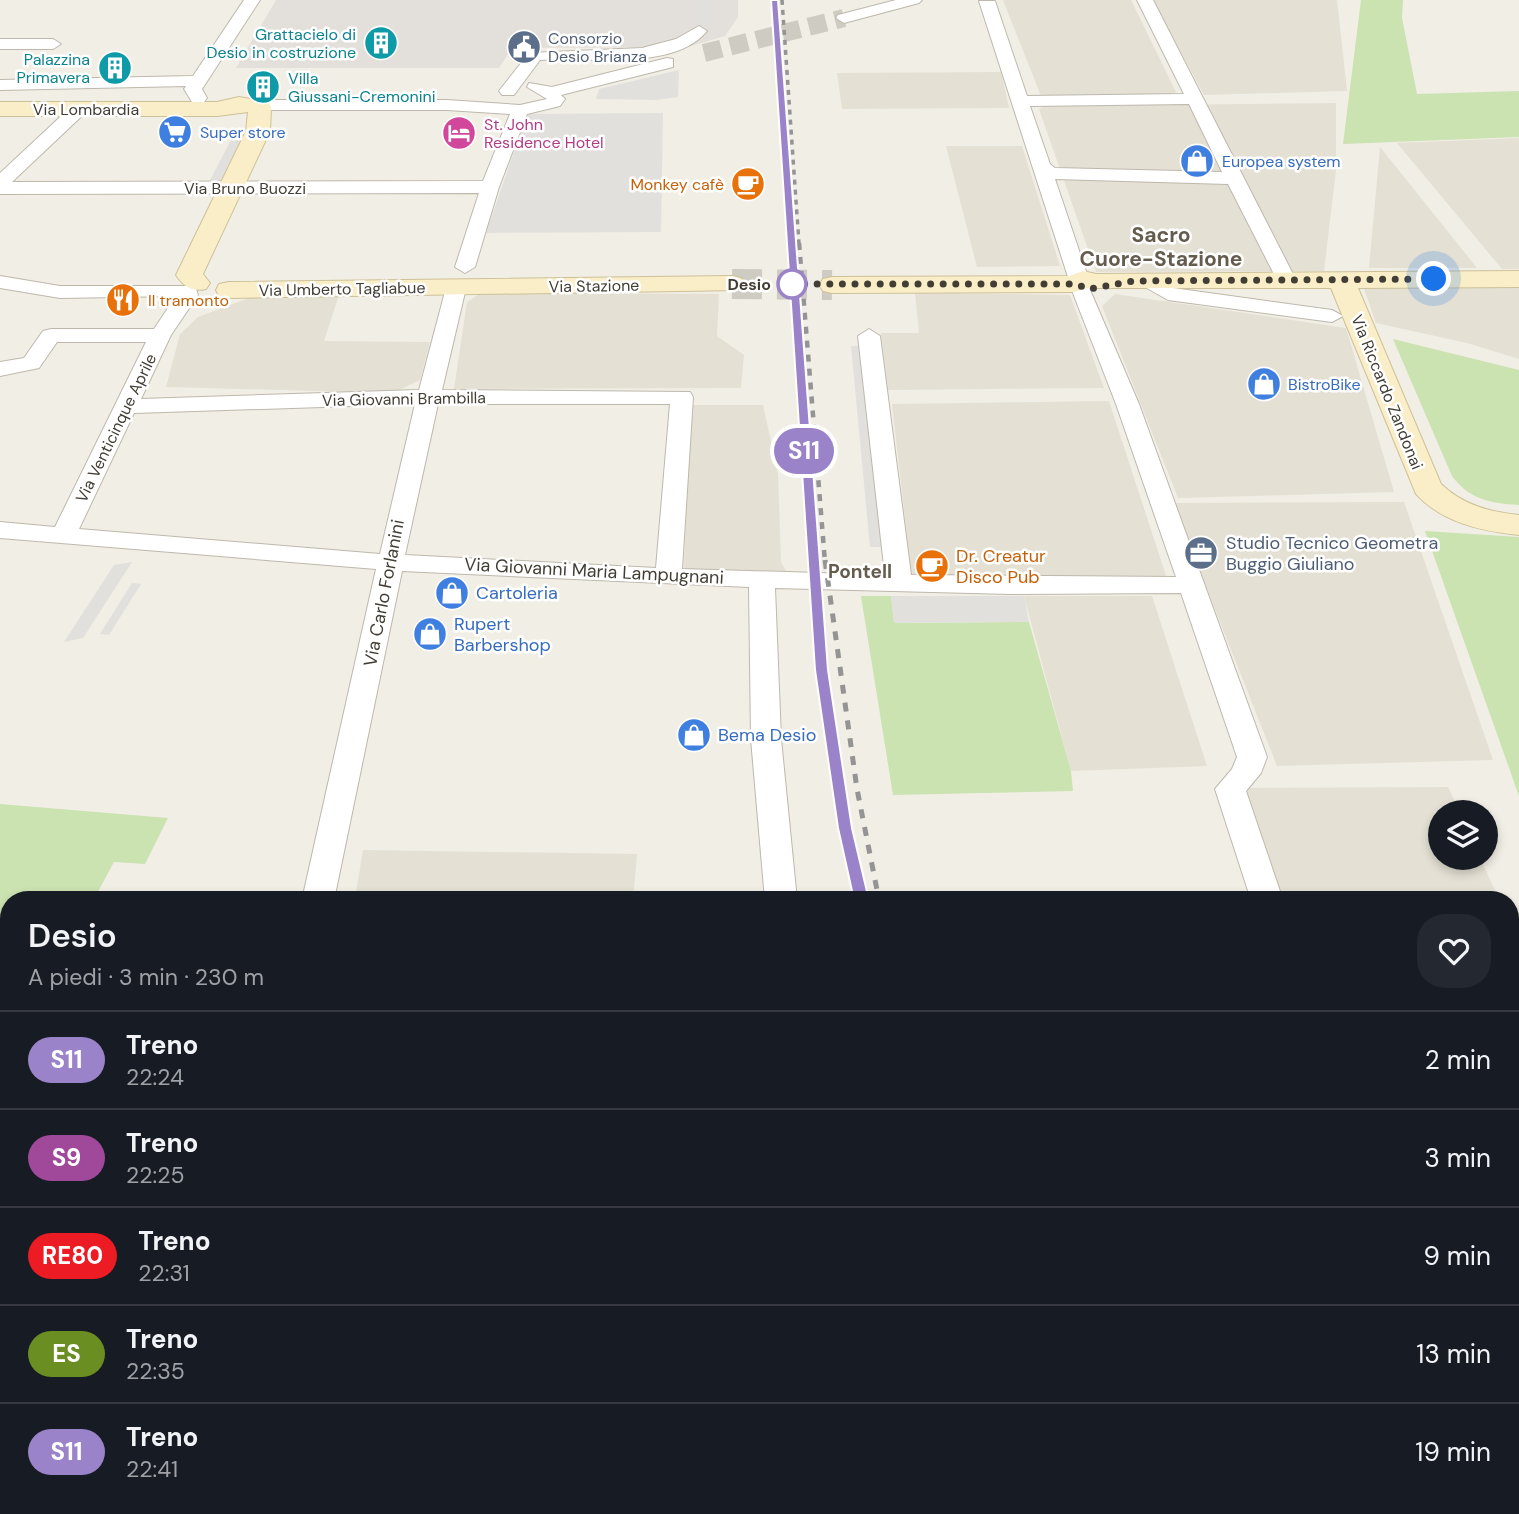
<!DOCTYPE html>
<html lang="it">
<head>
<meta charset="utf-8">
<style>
  :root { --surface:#171b24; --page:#242831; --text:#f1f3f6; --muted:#9ea1a6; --line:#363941 }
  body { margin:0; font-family:"DM Sans",sans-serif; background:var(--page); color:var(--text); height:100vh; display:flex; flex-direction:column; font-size:26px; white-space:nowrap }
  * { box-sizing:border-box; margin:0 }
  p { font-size:23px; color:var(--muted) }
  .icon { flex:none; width:38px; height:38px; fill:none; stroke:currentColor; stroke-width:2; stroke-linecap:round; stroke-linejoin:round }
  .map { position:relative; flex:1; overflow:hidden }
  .drawer { position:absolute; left:0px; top:891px; width:1519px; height:625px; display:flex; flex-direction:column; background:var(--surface); border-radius:28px 28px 0 0; box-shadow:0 4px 10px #0003 }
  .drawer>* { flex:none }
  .badge { padding:0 14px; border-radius:23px; font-size:24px; line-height:46px }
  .fabs { position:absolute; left:1428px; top:800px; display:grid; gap:14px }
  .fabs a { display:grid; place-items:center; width:70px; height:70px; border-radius:50%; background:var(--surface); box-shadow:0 4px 10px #0003; font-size:35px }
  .you { position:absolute; width:35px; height:35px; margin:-18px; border:5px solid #fff; border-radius:50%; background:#1a73e8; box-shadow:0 0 0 10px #1a73e833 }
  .map>.badge { position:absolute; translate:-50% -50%; box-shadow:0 0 0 4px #fff }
  .round { display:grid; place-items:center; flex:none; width:74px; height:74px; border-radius:28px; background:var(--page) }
  .overview { display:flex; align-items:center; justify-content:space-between; height:119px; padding:0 28px }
  h1 { font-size:33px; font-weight:600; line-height:52px }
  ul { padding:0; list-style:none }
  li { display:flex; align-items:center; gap:21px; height:98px; padding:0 28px; border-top:2px solid var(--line) }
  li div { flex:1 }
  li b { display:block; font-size:26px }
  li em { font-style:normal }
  li .badge { min-width:77px; font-weight:700; text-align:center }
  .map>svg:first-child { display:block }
  .residential { fill:#e4e0d4 }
  .industrial { fill:#e3dfda }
  .education { fill:#e9e3d0 }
  .green { fill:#cbe2b1 }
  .parking { fill:#e2e0dd }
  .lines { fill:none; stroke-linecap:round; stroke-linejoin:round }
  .street-tunnel { stroke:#cecbc2; stroke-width:18; stroke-dasharray:18 9; stroke-linecap:butt }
  .secondary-tunnel { stroke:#cecbc2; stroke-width:30; stroke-dasharray:30 15; stroke-linecap:butt }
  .street-casing { stroke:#beb8ac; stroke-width:2 }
  .secondary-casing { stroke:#cdc198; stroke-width:2 }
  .street { fill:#fff; fill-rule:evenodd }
  .secondary { fill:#f9eec7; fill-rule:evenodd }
  .rail-far3 { stroke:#949494; stroke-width:3.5; stroke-dasharray:5 5; stroke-linecap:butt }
  .rail-far2 { stroke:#949494; stroke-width:4.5; stroke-dasharray:7 7; stroke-linecap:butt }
  .rail-far1 { stroke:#949494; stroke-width:5; stroke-dasharray:9 9; stroke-linecap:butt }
  .rail { stroke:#949494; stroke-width:7; stroke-dasharray:11 11; stroke-linecap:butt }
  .line { fill:#9a83c9; stroke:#fff; stroke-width:2 }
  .walk { stroke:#433e35; stroke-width:7; stroke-dasharray:0 12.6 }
  .stop-dot { fill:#fff; stroke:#9a83c9; stroke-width:3.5 }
  .labels { text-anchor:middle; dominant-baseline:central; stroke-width:5; stroke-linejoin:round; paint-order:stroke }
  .far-culture-label { font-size:16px; fill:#0d838f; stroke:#fff; text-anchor:end }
  .far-service-label { font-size:16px; fill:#4e5e75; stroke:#fff; text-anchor:start }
  .far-street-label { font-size:16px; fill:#433e35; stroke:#fff }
  .far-hotel-label { font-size:16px; fill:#b23c85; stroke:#fff; text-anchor:start }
  .far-shop-label { font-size:16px; fill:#366cbe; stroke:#fff; text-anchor:start }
  .far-food-label { font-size:16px; fill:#c56008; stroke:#fff; text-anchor:end }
  .far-stop-label { font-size:16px; font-weight:bold; fill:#433e35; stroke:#fff; text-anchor:end }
  .service-label { font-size:18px; fill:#4e5e75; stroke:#fff; text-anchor:start }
  .food-label { font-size:18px; fill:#c56008; stroke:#fff; text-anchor:start }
  .street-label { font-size:18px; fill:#433e35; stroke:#fff }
  .shop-label { font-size:18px; fill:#366cbe; stroke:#fff; text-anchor:start }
  .neighbourhood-label { font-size:19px; font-weight:bold; fill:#655c4e; stroke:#fff }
  .far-district-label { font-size:21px; font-weight:bold; fill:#655c4e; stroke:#fff }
</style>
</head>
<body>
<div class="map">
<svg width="1519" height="1514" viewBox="0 0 1519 1514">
  <rect width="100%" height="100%" fill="#f1eee5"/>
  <!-- residential -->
  <g class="residential">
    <polygon points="1003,0 1131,0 1176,92 1169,96 1041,96"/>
    <polygon points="1153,0 1337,0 1347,91 1204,95"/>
    <polygon points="1001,72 1009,108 842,109 837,73"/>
    <polygon points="1336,103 1336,170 1324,271 1096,272 1039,109 1044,106"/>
    <polygon points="1519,138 1519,269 1502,269 1397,143"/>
    <polygon points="946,146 1022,146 1060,266 977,267"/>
    <polygon points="1380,147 1477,268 1369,268"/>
    <polygon points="1519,287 1519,359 1467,343 1376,323 1364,289"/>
    <polygon points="481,293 719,294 717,336 744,355 741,388 454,389 467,302"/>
    <polygon points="915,293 1070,295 1104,388 888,390 881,333 919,333"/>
    <polygon points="1115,294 1346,328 1394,492 1178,498 1102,306"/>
    <polygon points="257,295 339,295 324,341 430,342 420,380 393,393 166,387 180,334 198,317"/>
    <polygon points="1109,401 1168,582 912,580 892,404"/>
    <polygon points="690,405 763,405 778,473 781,562 787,573 684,570"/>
    <polygon points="1404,502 1493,760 1277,766 1173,503"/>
    <polygon points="1024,596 1152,596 1207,766 1071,771"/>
    <polygon points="1448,787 1460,812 1440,812 1440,858 1480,858 1499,899 1280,899 1241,788"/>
    <polygon points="363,850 637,854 633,899 355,899"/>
    <polygon points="1510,926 1519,945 1519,1514 1499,1514 1496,1507 1510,1507"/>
    <polygon points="254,1507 571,1507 570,1514 252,1514"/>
    <polygon points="1110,1507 1448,1507 1450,1514 1113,1514"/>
  </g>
  <!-- industrial -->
  <g class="industrial">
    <polygon points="276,0 738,0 738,17 725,36 688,47 512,48 499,68 236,68"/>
    <polygon points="572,1507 934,1507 936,1514 572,1514"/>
  </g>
  <!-- education -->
  <polygon class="education" points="0,1092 9,1093 9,1507 139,1507 138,1514 0,1514"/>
  <!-- green -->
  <g class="green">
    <polygon points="1361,0 1403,0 1402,18 1417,94 1519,91 1519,137 1343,144"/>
    <path d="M1393,339L1519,370V505C1490,503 1470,500 1452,476Z"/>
    <polygon points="1425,531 1519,537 1519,796"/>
    <polygon points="861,596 891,596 894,623 1029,622 1071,771 1073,791 893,795"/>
    <polygon points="0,804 168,818 145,864 114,862 94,899 9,900 9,1059 0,1075"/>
    <polygon points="9,1168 9,1452 0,1461 0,1173"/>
  </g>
  <!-- parking -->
  <g class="parking">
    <polygon points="692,0 714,0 712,26 690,26"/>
    <polygon points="679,70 678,97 656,100 596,99 599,89"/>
    <polygon points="663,113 661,232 486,233 527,114"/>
    <polygon points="231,140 245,140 223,184 208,184"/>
    <polygon points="851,346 864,346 885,547 870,547"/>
    <polygon points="132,562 83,638 64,642 114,565"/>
    <polygon points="132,583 141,584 109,635 100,634"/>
    <polygon points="891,596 1024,596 1029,622 894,623"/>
  </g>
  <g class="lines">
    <!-- street-tunnel -->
    <polyline class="street-tunnel" points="704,53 844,18"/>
    <!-- secondary-tunnel -->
    <polyline class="secondary-tunnel" points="732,284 832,285"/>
    <!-- street casing -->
    <g class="street-casing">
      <g id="street">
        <polygon points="244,0 260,0 202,89 207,98 204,102 192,102 184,89 186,86 0,90 0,80 193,76"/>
        <polygon points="896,0 922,0 919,3 844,23 836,18 838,15"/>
        <path d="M1137,0H1153L1296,280L1286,286L1279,284L1228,184L1055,179L1089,280L1087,283L1139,404L1267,757L1261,773L1246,791L1283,900H1251L1215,789L1232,769L1237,757L1181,593L1010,594L775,588L781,739L797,900H765L751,739L749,587L402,571L334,900H302L376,569L0,538V522L55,527L146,342H57L39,368L0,376V362L24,358L43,331L51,329H154L176,296L60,298L0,288V276L60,286H195L198,295L171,335L141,399L419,390L446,288L456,282L466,288L442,390L690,392L693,397L682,569L885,575L858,336L869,329L880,336L911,575L1176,577L1116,404L1071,288L1073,285L1069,280L979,1H995L1027,96L1184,94ZM1189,104L1222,172L1055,168L1050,164L1030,106ZM415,404L380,554L79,529L134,413ZM438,404H670L656,568L405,555Z"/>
        <path d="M699,26L707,31C673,72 587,56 540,60L514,95H502L499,91L529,53L642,48L676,39Z"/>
        <polygon points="0,39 53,39 61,44 53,49 0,49"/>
        <polygon points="667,58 673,59 673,67 561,95 565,99 560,106 527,114 499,187 475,267 465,273 455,267 479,193 0,194 0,173 73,105 85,105 88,109 85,113 12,182 483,181 510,114 447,110 255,110 246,105 255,100 447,100 520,105 547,99 527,87 529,83 552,87"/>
        <polygon points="1153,275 1160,277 1164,284 1173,288 1332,310 1343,316 1332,322 1168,300 1145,287 1143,281"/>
        <polygon points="178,1507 222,1507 221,1514 177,1514"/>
        <polygon points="1449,1507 1493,1507 1496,1514 1452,1514"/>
      </g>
    </g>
    <!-- secondary casing -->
    <g class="secondary-casing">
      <g id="secondary">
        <path d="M239,97L268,102L271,107L270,131L203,274L210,283L206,289C192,292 184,287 176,275L246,131L248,112L217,116H0V102H217Z"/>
        <path d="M1083,271L1096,274L1519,271V287L1358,288L1441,484C1463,505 1490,512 1519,515V535C1481,531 1443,523 1416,494L1331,288H1087L1075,292L832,293L823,291L819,285L823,279L832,277L1069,276Z"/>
        <polygon points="732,276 741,278 745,284 741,290 229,298 219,296 216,290 219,284 229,282"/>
      </g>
    </g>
    <!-- street -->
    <use href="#street" class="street"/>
    <!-- secondary -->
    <use href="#secondary" class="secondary"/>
    <!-- rail-far3 -->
    <g class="rail-far3">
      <polyline points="782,0 799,244"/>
      <polyline points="785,169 791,244"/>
    </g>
    <!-- rail-far2 -->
    <g class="rail-far2">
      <polyline points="790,243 814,562"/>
      <polyline points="799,243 825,562"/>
    </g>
    <!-- rail-far1 -->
    <g class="rail-far1">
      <path d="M814,560C822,675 836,788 861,900"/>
      <polyline points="825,560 857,789 879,900"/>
    </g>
    <!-- rail -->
    <g class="rail">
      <polyline points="1045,1507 1048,1514"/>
      <polyline points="1069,1507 1072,1514"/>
    </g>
  </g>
  <!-- line -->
  <polygon class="line" points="771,0 778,0 828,670 852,828 869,900 861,905 854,900 838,828 815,670"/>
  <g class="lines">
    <!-- walk -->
    <polyline class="walk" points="792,284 1075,284 1089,289 1133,281 1434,279"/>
  </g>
  <!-- icons -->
  <defs>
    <g id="building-disc" transform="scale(1.75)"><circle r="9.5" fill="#0f9aa8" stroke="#fff"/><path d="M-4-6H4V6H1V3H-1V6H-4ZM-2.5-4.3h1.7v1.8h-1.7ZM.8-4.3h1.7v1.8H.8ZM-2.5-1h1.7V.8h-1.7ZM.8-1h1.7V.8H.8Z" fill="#fff"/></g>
    <g id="civic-disc" transform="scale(1.75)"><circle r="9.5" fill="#5c6f8a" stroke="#fff"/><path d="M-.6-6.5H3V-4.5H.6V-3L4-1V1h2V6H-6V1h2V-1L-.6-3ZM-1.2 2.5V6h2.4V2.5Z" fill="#fff"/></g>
    <g id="supermarket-disc" transform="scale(1.75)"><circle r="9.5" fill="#3f7fe0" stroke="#fff"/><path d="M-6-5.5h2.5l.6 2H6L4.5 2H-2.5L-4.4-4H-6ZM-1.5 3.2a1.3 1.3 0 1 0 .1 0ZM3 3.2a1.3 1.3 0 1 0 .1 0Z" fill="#fff"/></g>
    <g id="hotel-disc" transform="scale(1.75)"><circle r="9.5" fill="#d1479c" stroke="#fff"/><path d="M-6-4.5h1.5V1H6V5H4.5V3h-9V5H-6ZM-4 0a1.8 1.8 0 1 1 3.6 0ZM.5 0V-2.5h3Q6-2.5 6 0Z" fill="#fff"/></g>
    <g id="shop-disc" transform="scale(1.75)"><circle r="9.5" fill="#3f7fe0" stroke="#fff"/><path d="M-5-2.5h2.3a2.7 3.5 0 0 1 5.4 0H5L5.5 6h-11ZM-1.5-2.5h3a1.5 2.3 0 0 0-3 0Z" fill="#fff"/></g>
    <g id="cafe-disc" transform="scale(1.75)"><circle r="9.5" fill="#e8710a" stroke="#fff"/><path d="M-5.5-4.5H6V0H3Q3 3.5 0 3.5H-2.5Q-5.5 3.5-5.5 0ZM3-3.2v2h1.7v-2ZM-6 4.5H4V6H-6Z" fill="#fff"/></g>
    <g id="restaurant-disc" transform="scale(1.75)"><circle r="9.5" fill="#e8710a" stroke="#fff"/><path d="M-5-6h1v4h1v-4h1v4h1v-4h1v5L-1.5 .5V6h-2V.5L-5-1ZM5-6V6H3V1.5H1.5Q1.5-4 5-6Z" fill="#fff"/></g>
    <g id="office-disc" transform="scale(1.75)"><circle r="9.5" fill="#5c6f8a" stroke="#fff"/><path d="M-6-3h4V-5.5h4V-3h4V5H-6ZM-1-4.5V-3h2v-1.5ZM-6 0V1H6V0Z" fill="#fff"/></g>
  </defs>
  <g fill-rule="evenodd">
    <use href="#building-disc" x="381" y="43"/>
    <use href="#civic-disc" x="524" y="47"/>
    <use href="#building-disc" x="115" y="68"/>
    <use href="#building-disc" x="263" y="87"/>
    <use href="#supermarket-disc" x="175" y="132"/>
    <use href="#hotel-disc" x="459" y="133"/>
    <use href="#shop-disc" x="1197" y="161"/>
    <use href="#cafe-disc" x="748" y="184"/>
    <use href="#restaurant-disc" x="123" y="300"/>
    <use href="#shop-disc" x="1264" y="384"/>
    <use href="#office-disc" x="1201" y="553"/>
    <use href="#cafe-disc" x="932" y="566"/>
    <use href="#shop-disc" x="452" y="593"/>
    <use href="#shop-disc" x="430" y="634"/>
    <use href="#shop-disc" x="694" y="735"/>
  </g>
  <!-- markers -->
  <circle class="stop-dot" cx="792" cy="284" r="14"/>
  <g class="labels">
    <!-- far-culture labels -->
    <g class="far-culture-label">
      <text x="356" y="34">Grattacielo di<tspan x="356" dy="18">Desio in costruzione</tspan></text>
      <text x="90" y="59">Palazzina<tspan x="90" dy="18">Primavera</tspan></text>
      <text x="288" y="78" text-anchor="start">Villa<tspan x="288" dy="18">Giussani-Cremonini</tspan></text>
    </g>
    <!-- far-service labels -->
    <g class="far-service-label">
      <text x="548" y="38">Consorzio<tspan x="548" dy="18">Desio Brianza</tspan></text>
    </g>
    <!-- far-street labels -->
    <g class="far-street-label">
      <text x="86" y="109">Via Lombardia</text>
      <text x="245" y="188">Via Bruno Buozzi</text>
      <text transform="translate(594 286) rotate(-1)">Via Stazione</text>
      <text transform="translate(342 289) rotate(-1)">Via Umberto Tagliabue</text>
      <text transform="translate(1387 392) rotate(68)">Via Riccardo Zandonai</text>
      <text transform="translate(404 399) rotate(-1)">Via Giovanni Brambilla</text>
      <text transform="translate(116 428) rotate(-64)">Via Venticinque Aprile</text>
    </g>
    <!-- far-hotel labels -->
    <g class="far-hotel-label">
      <text x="484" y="124">St. John<tspan x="484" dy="18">Residence Hotel</tspan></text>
    </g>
    <!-- far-shop labels -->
    <g class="far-shop-label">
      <text x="200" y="132">Super store</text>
      <text x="1222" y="161">Europea system</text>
      <text x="1288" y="384">BistroBike</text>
    </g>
    <!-- far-food labels -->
    <g class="far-food-label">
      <text x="724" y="184">Monkey cafè</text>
      <text x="148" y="300" text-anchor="start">Il tramonto</text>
    </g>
    <!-- far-stop labels -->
    <g class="far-stop-label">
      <text x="771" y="284">Desio</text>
    </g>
    <!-- service labels -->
    <g class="service-label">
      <text x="1226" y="543">Studio Tecnico Geometra<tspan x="1226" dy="21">Buggio Giuliano</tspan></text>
    </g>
    <!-- food labels -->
    <g class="food-label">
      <text x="956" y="556">Dr. Creatur<tspan x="956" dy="21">Disco Pub</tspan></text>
    </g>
    <!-- street labels -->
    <g class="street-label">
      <text transform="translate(594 571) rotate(3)">Via Giovanni Maria Lampugnani</text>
      <text transform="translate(384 593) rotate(-79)">Via Carlo Forlanini</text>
    </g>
    <!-- shop labels -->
    <g class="shop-label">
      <text x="476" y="593">Cartoleria</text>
      <text x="454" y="624">Rupert<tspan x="454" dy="21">Barbershop</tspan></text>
      <text x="718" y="735">Bema Desio</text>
    </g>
    <!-- neighbourhood labels -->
    <g class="neighbourhood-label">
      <text x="860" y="571">Pontell</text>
    </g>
    <!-- far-district labels -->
    <g class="far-district-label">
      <text x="1161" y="235">Sacro<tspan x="1161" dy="24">Cuore-Stazione</tspan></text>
    </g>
  </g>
</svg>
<div class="fabs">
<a><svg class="icon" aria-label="layers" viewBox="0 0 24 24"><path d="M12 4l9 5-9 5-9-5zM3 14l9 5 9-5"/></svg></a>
</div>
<div class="you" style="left:1434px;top:279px"></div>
<b class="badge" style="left:804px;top:451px;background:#9a83c9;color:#fff">S11</b>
<section class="drawer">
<div class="overview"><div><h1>Desio</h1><p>A piedi · 3 min · 230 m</p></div><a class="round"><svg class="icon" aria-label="heart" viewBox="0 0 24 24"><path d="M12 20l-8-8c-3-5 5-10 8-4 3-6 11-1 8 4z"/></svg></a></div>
<ul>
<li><span class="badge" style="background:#9a83c9;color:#fff">S11</span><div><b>Treno</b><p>22:24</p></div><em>2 min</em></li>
<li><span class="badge" style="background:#a0499a;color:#fff">S9</span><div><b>Treno</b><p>22:25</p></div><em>3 min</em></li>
<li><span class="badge" style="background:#ed1c24;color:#fff">RE80</span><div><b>Treno</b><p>22:31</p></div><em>9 min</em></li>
<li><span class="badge" style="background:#6b8e23;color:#fff">ES</span><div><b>Treno</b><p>22:35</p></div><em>13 min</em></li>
<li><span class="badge" style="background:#9a83c9;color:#fff">S11</span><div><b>Treno</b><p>22:41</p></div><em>19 min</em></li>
</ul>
</section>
</div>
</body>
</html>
